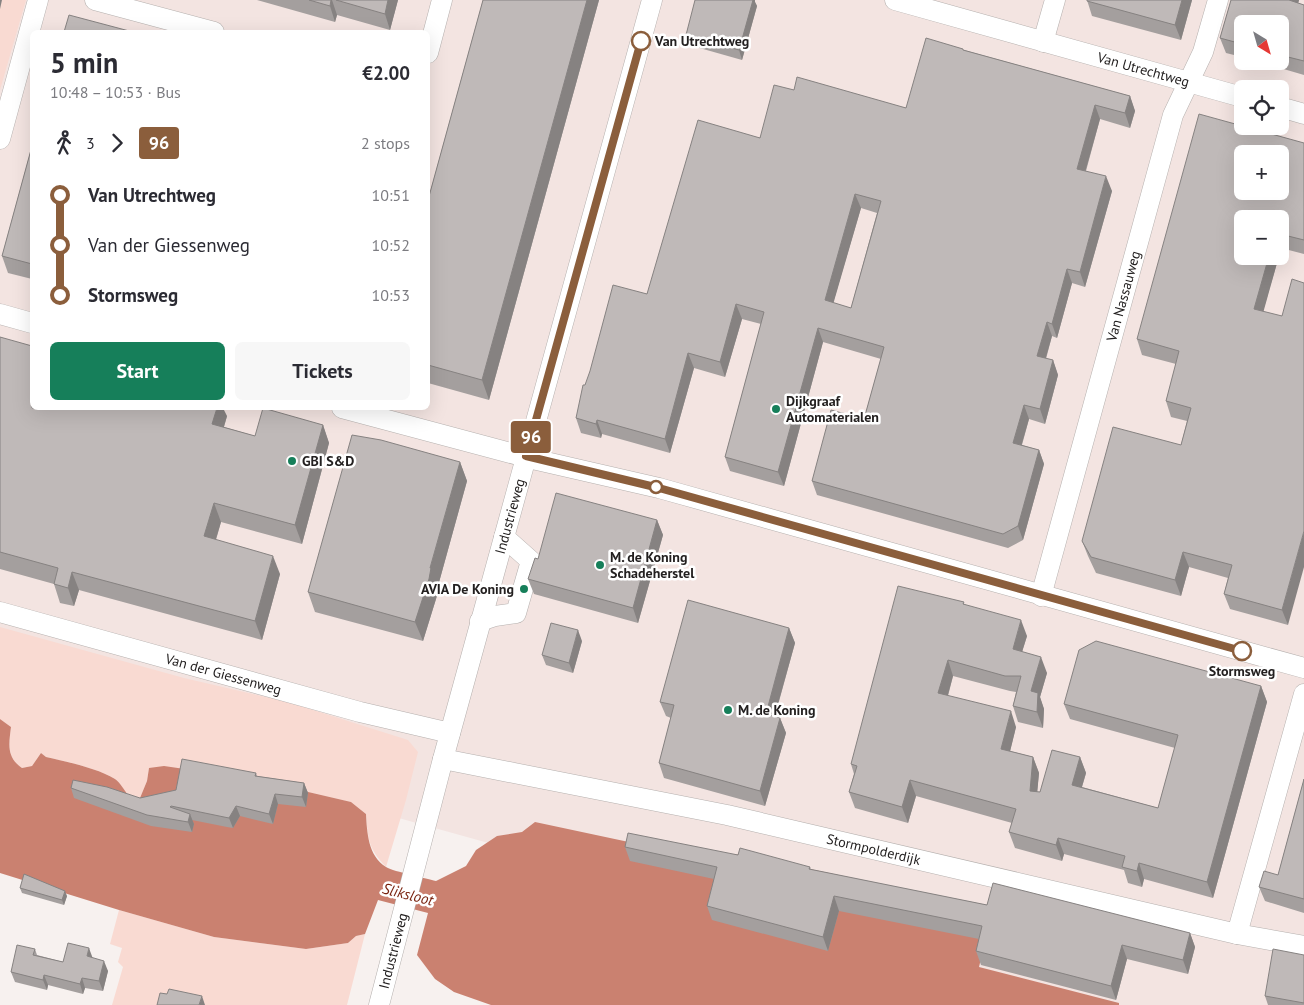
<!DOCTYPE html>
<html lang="en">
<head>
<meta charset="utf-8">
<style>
  :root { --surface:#fff; --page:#f7f7f7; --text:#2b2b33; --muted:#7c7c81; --accent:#167f5a }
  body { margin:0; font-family:"PT Sans",sans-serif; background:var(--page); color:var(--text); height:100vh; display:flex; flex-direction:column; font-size:19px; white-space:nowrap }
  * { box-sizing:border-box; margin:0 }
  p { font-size:16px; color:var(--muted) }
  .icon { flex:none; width:28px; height:28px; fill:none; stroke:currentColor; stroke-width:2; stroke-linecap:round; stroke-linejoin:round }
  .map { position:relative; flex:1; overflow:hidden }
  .sheet { position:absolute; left:30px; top:30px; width:400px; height:380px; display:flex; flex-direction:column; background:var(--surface); border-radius:8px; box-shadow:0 5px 20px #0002 }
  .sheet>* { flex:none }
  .badge { padding:0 10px; border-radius:4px; font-size:18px; line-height:32px }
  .needle { width:32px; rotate:143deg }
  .tools { position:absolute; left:1234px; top:15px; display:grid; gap:10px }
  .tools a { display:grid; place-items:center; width:55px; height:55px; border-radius:8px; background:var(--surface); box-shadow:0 5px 20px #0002; font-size:25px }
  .map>.badge { position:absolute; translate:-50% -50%; box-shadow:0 0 0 2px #fff }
  .legs { display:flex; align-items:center; gap:8px; height:55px; padding:0 20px; font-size:16px }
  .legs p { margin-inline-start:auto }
  .overview { display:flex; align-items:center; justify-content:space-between; height:85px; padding:0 20px }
  h1 { font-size:28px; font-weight:600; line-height:38px }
  .primary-button { display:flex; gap:10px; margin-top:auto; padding:10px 20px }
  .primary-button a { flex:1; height:58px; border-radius:8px; background:var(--accent); color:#fff; font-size:20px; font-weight:600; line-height:58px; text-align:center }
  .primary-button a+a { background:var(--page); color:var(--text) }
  ul { padding:0 20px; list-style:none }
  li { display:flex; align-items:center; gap:18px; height:50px; font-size:19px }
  li i { display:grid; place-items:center; width:8px; height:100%; margin:0 6px; background:currentColor }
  li i::after { content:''; width:12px; height:12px; margin:-6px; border:4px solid; border-radius:50%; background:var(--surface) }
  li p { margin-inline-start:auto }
  li:first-child i { background:linear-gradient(#0000 50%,currentColor 0) }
  li:last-child i { background:linear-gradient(currentColor 50%,#0000 0) }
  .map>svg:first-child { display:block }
  .built { fill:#f3e4e1; fill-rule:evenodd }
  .green { fill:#f9dad2 }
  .water { fill:#ca8170 }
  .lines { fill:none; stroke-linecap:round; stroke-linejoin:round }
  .minor-casing { stroke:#b5b0ae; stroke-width:21 }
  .minor { stroke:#fff; stroke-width:20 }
  .wall { fill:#a49f9e; fill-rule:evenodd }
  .shaded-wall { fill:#868281 }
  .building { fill:#bfb9b8; stroke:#868281; fill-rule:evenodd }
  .line-1-casing { stroke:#fff; stroke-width:11 }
  .line-1 { stroke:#8b5e3c; stroke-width:8 }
  .stop-1-dot { fill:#fff; stroke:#8b5e3c; stroke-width:2.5 }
  .poi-dot { fill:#167f5a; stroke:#fff; stroke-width:2 }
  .labels { text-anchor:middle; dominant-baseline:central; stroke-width:5; stroke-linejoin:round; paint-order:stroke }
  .stop-label { font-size:14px; font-weight:bold; fill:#232020; stroke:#fff; text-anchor:start }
  .street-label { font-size:14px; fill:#232020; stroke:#fff }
  .poi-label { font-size:14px; font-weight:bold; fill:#232020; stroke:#fff; text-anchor:start }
  .water-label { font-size:15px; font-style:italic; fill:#771f0b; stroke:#fff }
</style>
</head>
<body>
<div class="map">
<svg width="1304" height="1005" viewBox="0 0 1304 1005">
  <rect width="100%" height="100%" fill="#f7f1ef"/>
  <!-- built -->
  <path class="built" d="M0,0H1304V1005H964L772,922L298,790L0,703ZM1242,24H1280V61H1242ZM32,32H428V408H32ZM1242,89H1280V126H1242ZM1242,154H1280V191H1242ZM1242,219H1280V256H1242Z"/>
  <!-- green -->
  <g class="green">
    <polygon points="0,0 26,0 0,90"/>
    <path d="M0,627L184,678L291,703L408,740L418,752L406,800L386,867C368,848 368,839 366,814L351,802L291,788L149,768L147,781L140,798H130C125,793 121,783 115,779C97,768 67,762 46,757L41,753L32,766L22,768C6,757 9,744 11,727L0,719Z"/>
    <polygon points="119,910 214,937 306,949 348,943 356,936 365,934 347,1005 112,1005 123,967 118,962 122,948 110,944"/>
  </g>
  <!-- water -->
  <path class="water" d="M0,719L11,727C9,744 6,757 22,768L32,766L41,753L46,757C67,762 97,768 115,779C120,782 126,793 130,798H140L147,781L149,768L164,766L226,775L291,788L351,802L366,814C367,832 368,856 386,867C395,872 425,878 436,881L466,866L476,850L497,836L522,832L535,822L685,854L691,852L744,855L993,908L979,967L1119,1003V1005H491L454,992L435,979L417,955L428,913L378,900L365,934L356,936L348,943L306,949L214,937L119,910L0,873Z"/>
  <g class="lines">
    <!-- minor casing -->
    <g class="minor-casing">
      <g id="minor">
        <polyline points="95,0 214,32"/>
        <path id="s1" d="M895,0L1242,97"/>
        <polyline points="1043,42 1055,0"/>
        <polyline points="428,53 442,0"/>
        <polyline points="1280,107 1304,114"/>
        <polyline points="0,139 38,0"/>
        <polyline points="0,314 32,323"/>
        <polyline points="342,408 537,460 659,488 1304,668"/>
        <path id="s2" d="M1041,596L1173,115L1203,52L1218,0"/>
        <path id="s3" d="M0,612L360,712L450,733"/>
        <polyline points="480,621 495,616 516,613 531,561 504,537"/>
        <path id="s4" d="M443,759L727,815L1237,934L1304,946"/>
        <polyline points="1237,934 1304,694"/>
        <path id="s5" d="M379,1005L443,759L652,0"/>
      </g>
    </g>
    <!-- minor -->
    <use href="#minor" class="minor"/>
  </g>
  <!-- wall -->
  <g class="wall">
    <polygon points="257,0 398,0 390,30 337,15 335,22"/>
    <polygon points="483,0 599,0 489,400 428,383 428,200"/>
    <polygon points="1087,0 1192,0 1181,40 1092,16"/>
    <polygon points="1231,0 1299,0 1298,3 1304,5 1304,75 1256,61 1280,61 1280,24 1242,24 1242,57 1226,53 1220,38"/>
    <polygon points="755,2 757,6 742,60 689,45 686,35"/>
    <path d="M964,50L1130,96L1135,111L1130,128L1100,119L1086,171L1112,191L1085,287L1072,283L1057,338L1052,336L1046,359L1053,360L1058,375L1045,424L1029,419L1022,445L1039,450L1044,464L1023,540L1008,548L817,495L812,481L864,419L881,359L823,342L784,486L730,471L725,457L761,324L742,319L725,377L694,368L670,453L602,434L601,438L581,433L576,418L585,385L647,294L794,90L906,108ZM861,208L877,213L851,308L833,303Z"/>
    <polygon points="1304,143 1304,254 1281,248 1280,251 1280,219 1242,219 1279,256 1263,311 1288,625 1230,609 1224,594 1228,578 1189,567 1181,596 1096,573 1088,556 1082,541 1181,445 1187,421 1171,417 1166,401 1176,364 1142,355 1137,339"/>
    <polygon points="32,146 32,279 8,273 2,256"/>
    <polygon points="0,337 227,416 224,427 255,436 323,425 329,443 302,544 221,522 216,540 280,574 262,640 79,590 74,606 60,603 54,584 0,569"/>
    <polygon points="460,462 467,481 438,586 439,588 436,599 423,641 315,612 308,592"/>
    <polygon points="657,520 663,535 638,623 534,594 528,579"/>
    <polygon points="964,602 964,604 1027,636 1022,652 1047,673 1040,697 1044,709 1043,728 1018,722 1013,706 1016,692 1010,691 953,676 948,696 1016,727 1010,751 1033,757 1039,773 1037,792 1040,792 1080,757 1086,773 1082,787 1158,808 1175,748 1070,719 1064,704 1261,686 1267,702 1213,898 1144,879 1142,887 1128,883 1124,870 1064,854 1062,861 1015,848 1009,832 1012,823 916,796 908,823 855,808 849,792 854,774 851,764"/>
    <polygon points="789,628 795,643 775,716 780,718 786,733 765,806 664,778 659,763 671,718 666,716 660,702"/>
    <polygon points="582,641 573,673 546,665 542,655"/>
    <polygon points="256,773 257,776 304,783 308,793 306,807 278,804 273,824 240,816 233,828 227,827 192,820 194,824 192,832 151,826 74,798 71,788 140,798"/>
    <polygon points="1304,779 1304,913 1265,901 1259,887 1278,875"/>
    <polygon points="625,847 738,855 810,867 811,870 987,905 1190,933 1195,947 1188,974 1127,959 1116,1000 981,965 976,951 979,939 839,911 828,951 712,920 707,906 714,879 630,861"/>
    <polygon points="20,888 67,896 64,905 22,893"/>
    <polygon points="35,949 37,955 63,962 93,958 108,971 103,991 85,988 83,994 48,985 47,990 15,982 11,972"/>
    <polygon points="1304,955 1304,1005 1268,1005 1265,996"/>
  </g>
  <!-- shaded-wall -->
  <g class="shaded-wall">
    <polygon points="0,0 2,0 0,9"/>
    <polygon points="331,0 332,0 337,15 335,22 330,6"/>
    <polygon points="388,0 398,0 390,30 385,14"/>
    <polygon points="587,0 599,0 489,400 482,380"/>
    <polygon points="752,0 755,0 755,2 757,6 742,60 739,50"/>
    <polygon points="1182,0 1192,0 1181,40 1175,25"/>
    <polygon points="1289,0 1299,0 1295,15"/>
    <polygon points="1130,96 1135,111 1130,128 1125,113"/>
    <polygon points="1095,105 1100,119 1082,183 1077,169"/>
    <polygon points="1106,176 1112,191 1085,287 1080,272"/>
    <polygon points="855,194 861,208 830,315 825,300"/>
    <polygon points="1269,256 1279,256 1260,324 1254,309"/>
    <polygon points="1067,269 1072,283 1057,338 1052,324"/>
    <polygon points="736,304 742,319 725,377 720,362"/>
    <polygon points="1047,322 1052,336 1042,371 1037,356"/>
    <polygon points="818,328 823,342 784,486 778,472"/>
    <polygon points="688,353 694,368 670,453 665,439"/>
    <polygon points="1053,360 1058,375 1045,424 1040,409"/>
    <polygon points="1024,405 1029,419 1018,457 1013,443"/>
    <polygon points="217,408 223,408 227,416 219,443 212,424"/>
    <polygon points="597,420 602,434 601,438 596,424"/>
    <polygon points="323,425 329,443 302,544 295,525"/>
    <polygon points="1039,450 1044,464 1023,540 1018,526"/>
    <polygon points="460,462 467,481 438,586 439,588 436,599 423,641 415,622"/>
    <polygon points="214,503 221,522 211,555 204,536"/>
    <polygon points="657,520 663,535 638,623 633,608"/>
    <polygon points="1304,531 1304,567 1288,625 1282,610"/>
    <polygon points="1183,552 1189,567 1181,596 1175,580"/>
    <polygon points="273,556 280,574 262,640 255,621"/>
    <polygon points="72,572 79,590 74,606 68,588"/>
    <polygon points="1021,620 1027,636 1018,665 1013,649"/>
    <polygon points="789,628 795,643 771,729 766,714"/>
    <polygon points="578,630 582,641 573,673 569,663"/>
    <polygon points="1041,657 1047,673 1040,697 1044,709 1043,728 1037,712 1031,691"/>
    <polygon points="948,660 953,676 944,709 938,693"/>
    <polygon points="1261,686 1267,702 1213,898 1207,882"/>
    <polygon points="1011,711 1016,727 1007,764 1001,749"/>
    <polygon points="780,718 786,733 765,806 760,791"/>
    <polygon points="1033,757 1039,773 1036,806 1030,791"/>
    <polygon points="1080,757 1086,773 1078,800 1072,785"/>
    <polygon points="910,780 916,796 908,823 902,807"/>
    <polygon points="304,783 308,793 306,807 302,797"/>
    <polygon points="275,794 278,804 273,824 269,814"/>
    <polygon points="236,806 240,816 233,828 229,818"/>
    <polygon points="190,814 194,824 192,832 188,822"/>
    <polygon points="1058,838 1064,854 1062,861 1056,845"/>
    <polygon points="1139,863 1144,879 1142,887 1137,871"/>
    <polygon points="65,891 67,896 64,905 62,900"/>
    <polygon points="834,896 839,911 828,951 823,937"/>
    <polygon points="1190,933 1195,947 1188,974 1183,960"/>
    <polygon points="1122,945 1127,959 1116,1000 1111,986"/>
    <polygon points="89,948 93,959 87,956"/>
    <polygon points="104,961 108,971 103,991 99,981"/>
    <polygon points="44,975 48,985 47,990 43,980"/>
    <polygon points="82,978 85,988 83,994 80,984"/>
    <polygon points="202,996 205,1005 199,1005"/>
  </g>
  <!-- building -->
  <g class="building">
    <polygon points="309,0 331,0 330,6"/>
    <polygon points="336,0 388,0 385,14"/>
    <polygon points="483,0 587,0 482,380 428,365 428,200"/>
    <polygon points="695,0 753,0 739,50 686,35"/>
    <polygon points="1087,0 1182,0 1175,25 1087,1"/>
    <polygon points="1231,0 1289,0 1304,5 1304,61 1280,55 1280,24 1242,24 1242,44 1220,38"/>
    <polygon points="69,15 133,32 64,32"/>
    <path d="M926,38L963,49V50L1130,96L1125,113L1095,105L1077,169L1106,176L1080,272L1067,269L1052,324L1047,322L1037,356L1053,360L1040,409L1024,405L1013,443L1039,450L1018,526L1003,534L812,481L831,410L864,419L884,347L818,328L778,472L725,457L764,312L736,304L720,362L688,353L665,439L597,420L596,424L576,418L583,385H585L590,371L613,285L647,294L698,120L760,138L774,85L794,90L797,77L906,108ZM855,194L881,201L851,308L825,300Z"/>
    <path d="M1199,114L1304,143V240L1280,234V219H1242V256H1269L1254,309L1282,316L1292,279L1304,283V531L1282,610L1224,594L1232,565L1183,552L1175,580L1091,557L1082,541L1113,427L1181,445L1191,408L1166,401L1179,351L1137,339ZM1242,154H1280V191H1242Z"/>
    <polygon points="32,146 32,264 2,256"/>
    <polygon points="0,337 32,346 32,408 217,408 212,424 255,436 263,408 323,425 295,525 214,503 204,536 273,556 255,621 72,572 68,588 54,584 58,568 0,552"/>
    <polygon points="352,435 381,440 460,462 430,568 431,568 429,579 415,622 308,592"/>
    <polygon points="556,493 657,520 633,608 528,579 535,558 538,559"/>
    <polygon points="898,586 964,602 963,604 1021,620 1013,649 1041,657 1031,691 1038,693 1037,712 1013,706 1021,676 1005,676 948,660 938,693 1011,711 1001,749 1033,757 1030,791 1040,792 1052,750 1080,757 1072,785 1158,808 1178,735 1064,704 1079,650 1096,641 1261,686 1207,882 1139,863 1137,871 1122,867 1125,856 1058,838 1056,845 1009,832 1016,809 910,780 902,807 849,792 857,766 851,764"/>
    <polygon points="688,600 789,628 766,714 780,718 760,791 659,763 674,705 660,702"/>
    <polygon points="551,623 578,630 569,663 542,655"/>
    <polygon points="182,759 256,773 255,776 304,783 302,797 275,794 269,814 236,806 229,818 224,817 171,806 170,807 190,814 188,822 147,815 71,788 73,780 107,787 140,798 176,790"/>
    <polygon points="1304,779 1304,899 1259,887 1264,871 1278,875"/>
    <polygon points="628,833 738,855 740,848 810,867 809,869 987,905 993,883 1190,933 1183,960 1122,945 1111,986 976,951 982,926 834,896 823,937 707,906 717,867 625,847"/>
    <polygon points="24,874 65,891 62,900 20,888"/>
    <polygon points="68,943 89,948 87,956 104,961 99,981 82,978 80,984 44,975 43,980 11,972 17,945 35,949 33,955 63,962"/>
    <polygon points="1273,949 1304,955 1304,1003 1265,996"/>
    <polygon points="169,989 202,996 199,1005 157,1005 160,993 167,994"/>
  </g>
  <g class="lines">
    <!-- line-1 casing -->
    <g class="line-1-casing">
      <polyline id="line-1" points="641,41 526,456 659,488 1242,651"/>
    </g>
    <!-- line-1 -->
    <use href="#line-1" class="line-1"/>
  </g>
  <!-- markers -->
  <g class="stop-1-dot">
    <circle cx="641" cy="41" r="9"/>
    <circle cx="656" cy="487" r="6"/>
    <circle cx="1242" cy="651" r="9"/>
  </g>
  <g class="poi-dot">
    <circle cx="776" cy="409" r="5"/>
    <circle cx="292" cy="461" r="5"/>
    <circle cx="600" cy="565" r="5"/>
    <circle cx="524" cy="589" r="5"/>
    <circle cx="728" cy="710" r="5"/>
  </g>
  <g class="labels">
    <!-- stop labels -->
    <g class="stop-label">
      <text x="655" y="41">Van Utrechtweg</text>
      <text x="1242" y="671" text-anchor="middle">Stormsweg</text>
    </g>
    <!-- street labels -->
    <g class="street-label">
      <text stroke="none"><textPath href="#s1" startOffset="258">Van Utrechtweg</textPath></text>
      <text stroke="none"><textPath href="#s2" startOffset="311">Van Nassauweg</textPath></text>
      <text stroke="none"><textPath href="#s5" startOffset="506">Industrieweg</textPath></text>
      <text stroke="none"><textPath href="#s3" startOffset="232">Van der Giessenweg</textPath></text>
      <text stroke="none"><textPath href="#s4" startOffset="440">Stormpolderdijk</textPath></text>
      <text stroke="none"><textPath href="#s5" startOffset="56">Industrieweg</textPath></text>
    </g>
    <!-- poi labels -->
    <g class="poi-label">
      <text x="786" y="401">Dijkgraaf<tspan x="786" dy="16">Automaterialen</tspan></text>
      <text x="302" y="461">GBI S&amp;D</text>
      <text x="610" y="557">M. de Koning<tspan x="610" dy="16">Schadeherstel</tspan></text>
      <text x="514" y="589" text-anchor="end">AVIA De Koning</text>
      <text x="738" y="710">M. de Koning</text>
    </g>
    <!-- water labels -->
    <g class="water-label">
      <text transform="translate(408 894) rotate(14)">Sliksloot</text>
    </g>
  </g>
</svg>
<div class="tools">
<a><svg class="needle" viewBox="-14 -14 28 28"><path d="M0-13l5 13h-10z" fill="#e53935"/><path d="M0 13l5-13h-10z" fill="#7c7c81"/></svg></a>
<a><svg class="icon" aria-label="locate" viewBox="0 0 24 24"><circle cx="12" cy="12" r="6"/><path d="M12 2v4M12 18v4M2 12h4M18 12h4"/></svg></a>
<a>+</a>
<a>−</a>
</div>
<b class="badge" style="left:531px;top:437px;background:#8b5e3c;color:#fff">96</b>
<section class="sheet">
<div class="overview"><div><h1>5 min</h1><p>10:48 – 10:53 · Bus</p></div><b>€2.00</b></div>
<div class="legs"><svg class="icon" aria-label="walk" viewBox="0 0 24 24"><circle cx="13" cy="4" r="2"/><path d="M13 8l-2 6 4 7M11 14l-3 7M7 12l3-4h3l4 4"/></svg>3<svg class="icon" aria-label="forward" viewBox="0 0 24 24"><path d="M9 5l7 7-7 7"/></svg><b class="badge" style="background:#8b5e3c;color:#fff">96</b><p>2 stops</p></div>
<ul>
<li><i style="color:#8b5e3c"></i><b>Van Utrechtweg</b><p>10:51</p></li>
<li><i style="color:#8b5e3c"></i><span>Van der Giessenweg</span><p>10:52</p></li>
<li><i style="color:#8b5e3c"></i><b>Stormsweg</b><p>10:53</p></li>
</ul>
<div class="primary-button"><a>Start</a><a>Tickets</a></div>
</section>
</div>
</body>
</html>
